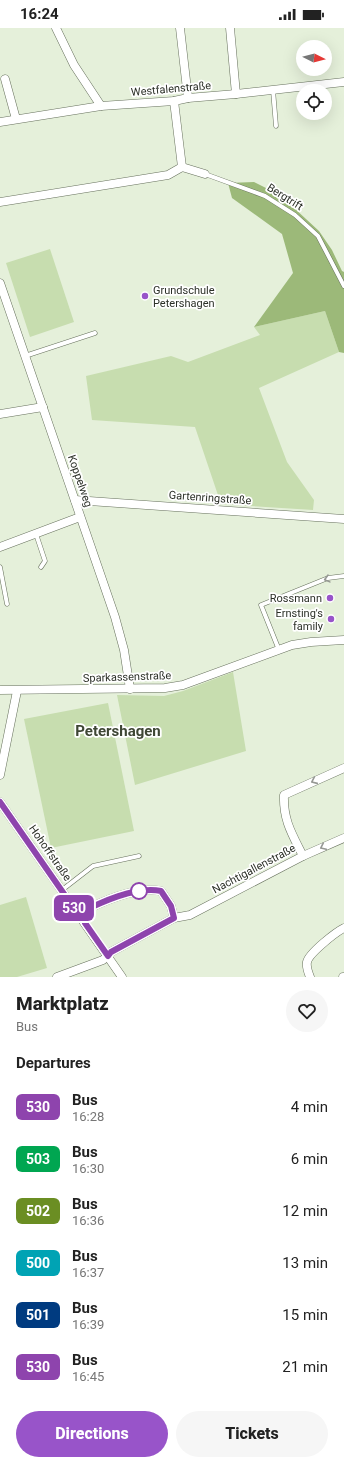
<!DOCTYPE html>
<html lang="en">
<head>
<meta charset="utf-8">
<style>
  :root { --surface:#fff; --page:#f6f6f6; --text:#222; --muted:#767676; --accent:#9854c9 }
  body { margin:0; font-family:Roboto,sans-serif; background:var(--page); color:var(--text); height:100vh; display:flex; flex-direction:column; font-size:15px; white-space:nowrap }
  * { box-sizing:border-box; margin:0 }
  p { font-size:13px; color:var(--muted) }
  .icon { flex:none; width:22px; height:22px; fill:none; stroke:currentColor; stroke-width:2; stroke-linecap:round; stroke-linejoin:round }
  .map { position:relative; height:949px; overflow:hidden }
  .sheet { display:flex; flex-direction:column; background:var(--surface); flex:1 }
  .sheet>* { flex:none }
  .badge { padding:0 8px; border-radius:6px; font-size:14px; line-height:26px }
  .needle { width:26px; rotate:96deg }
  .tools { position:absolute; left:296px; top:12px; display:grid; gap:8px }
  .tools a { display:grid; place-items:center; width:36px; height:36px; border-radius:50%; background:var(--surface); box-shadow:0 4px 16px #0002; font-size:20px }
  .map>.badge { position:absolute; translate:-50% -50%; box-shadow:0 0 0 2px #fff }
  h2 { padding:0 16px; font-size:15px; line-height:36px }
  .round { display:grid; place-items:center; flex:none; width:42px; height:42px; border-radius:21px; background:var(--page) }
  .summary { display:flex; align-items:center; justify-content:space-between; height:68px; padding:0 16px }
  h1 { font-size:19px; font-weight:800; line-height:30px }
  .button { display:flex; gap:8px; margin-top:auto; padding:8px 16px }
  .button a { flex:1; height:46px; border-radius:24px; background:var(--accent); color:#fff; font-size:16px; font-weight:800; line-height:46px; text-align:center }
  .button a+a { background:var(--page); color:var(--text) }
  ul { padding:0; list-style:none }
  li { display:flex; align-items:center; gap:12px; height:52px; padding:0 16px }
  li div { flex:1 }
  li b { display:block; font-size:15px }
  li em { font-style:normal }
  li .badge { min-width:44px; font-weight:700; text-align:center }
  .status { display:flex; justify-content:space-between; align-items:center; height:28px; padding:0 20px; background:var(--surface); direction:ltr }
  .status svg { height:11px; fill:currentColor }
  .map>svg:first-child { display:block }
  .green { fill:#c7ddaf }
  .forest { fill:#9cb979 }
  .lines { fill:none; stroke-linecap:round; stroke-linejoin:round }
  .service-casing { stroke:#67715d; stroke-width:5 }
  .minor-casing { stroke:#67715d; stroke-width:9 }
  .service { stroke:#fff; stroke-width:4 }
  .minor { stroke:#fff; stroke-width:8 }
  .oneway { stroke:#969894 }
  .line-casing { stroke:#fff; stroke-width:9 }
  .line { stroke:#8e44ad; stroke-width:6 }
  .poi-dot { fill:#9854c9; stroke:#fff; stroke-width:1.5 }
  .stop-dot { fill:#fff; stroke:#8e44ad; stroke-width:2 }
  .labels { text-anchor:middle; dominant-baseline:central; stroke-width:3.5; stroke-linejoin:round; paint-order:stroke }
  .street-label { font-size:11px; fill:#2c3028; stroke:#fff }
  .poi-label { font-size:11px; fill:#2c3028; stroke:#fff; text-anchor:end }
  .district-label { font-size:15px; font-weight:bold; fill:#3e4634; stroke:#fff }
</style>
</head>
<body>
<div class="status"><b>16:24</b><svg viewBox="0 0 49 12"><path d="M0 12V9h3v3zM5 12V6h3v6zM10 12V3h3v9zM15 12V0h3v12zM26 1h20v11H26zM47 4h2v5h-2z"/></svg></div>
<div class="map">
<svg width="344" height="949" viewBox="0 0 344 949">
  <rect width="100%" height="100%" fill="#e5f0da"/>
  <!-- green -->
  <g class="green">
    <polygon points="50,221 74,294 30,309 6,235"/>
    <polygon points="325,283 339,324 259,360 287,434 314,472 313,482 221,476 195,399 92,392 86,348 171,328 188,334 260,307 254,299"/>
    <polygon points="233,644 246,723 135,757 117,667 164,668 183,663"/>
    <polygon points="108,675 134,803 51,820 24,691"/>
    <polygon points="26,869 47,940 17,949 0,949 0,877"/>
  </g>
  <!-- forest -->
  <polygon class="forest" points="254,154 280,167 319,203 332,222 342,243 344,244 344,325 339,324 325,283 254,299 293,245 282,206 232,170 228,155"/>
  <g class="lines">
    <!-- service casing -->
    <g class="service-casing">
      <g id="service">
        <polyline points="273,62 276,98"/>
        <polyline points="205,146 265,168 295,187 318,208 344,258"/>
        <polyline points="25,328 95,305"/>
        <polyline points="36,506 45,533 41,539"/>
        <polyline points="0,539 7,576"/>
        <polyline points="279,622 261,577 328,550 344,548"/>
        <polyline points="62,862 93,838 139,828"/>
      </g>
    </g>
    <!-- minor casing -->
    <g class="minor-casing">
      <g id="minor">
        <polyline points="56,0 74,37 101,78"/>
        <polyline points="180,0 188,70"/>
        <polyline points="230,0 236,66"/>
        <polyline points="5,51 16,91"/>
        <polyline points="174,73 182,139"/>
        <polyline points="0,94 101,78 174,73 188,70 236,66 344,54"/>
        <polyline points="0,174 168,147 182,139 205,146"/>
        <polyline points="0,255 115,589 124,622 130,661"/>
        <polyline points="0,386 43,379"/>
        <polyline points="75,472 344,491"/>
        <polyline points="0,519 80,489"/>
        <polyline points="0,662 165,660 183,657 292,617 311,614 344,612"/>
        <polyline points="0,747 17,663"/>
        <polyline points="0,774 122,949"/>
        <path d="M303,828C292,806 283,792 284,767L344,740"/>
        <path d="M78,886C101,874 135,858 161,863L171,878L174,890"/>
        <polyline points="57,949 103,932 111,924 174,890 190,887 303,828 344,810"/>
        <path d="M310,949C308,944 306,939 307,934C309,925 336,904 344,900"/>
        <polyline points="343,949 344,949"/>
      </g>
    </g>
    <!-- service -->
    <use href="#service" class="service"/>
    <!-- minor -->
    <use href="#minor" class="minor"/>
  </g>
  <!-- one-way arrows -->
  <defs><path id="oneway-chevron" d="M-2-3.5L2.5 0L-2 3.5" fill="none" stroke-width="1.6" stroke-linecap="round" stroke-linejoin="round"/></defs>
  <g class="oneway">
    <use href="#oneway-chevron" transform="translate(327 551) rotate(165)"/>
    <use href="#oneway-chevron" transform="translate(314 753) rotate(156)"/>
    <use href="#oneway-chevron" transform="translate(323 819) rotate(155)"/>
  </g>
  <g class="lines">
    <!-- line casing -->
    <g class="line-casing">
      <path id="line" d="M0,774L78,886C101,874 135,858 161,863L171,878L174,890L111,924L108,928L85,895"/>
    </g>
    <!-- line -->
    <use href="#line" class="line"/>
  </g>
  <!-- markers -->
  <g class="poi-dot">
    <circle cx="145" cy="268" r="4"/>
    <circle cx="330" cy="570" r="4"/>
    <circle cx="331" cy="591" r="4"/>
  </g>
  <circle class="stop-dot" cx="139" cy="863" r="8"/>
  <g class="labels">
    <!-- street labels -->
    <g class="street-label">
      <text transform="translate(171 61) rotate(-5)">Westfalenstraße</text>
      <text transform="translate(285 169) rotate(32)">Bergtrift</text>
      <text transform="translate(80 453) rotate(71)">Koppelweg</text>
      <text transform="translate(210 470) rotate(4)">Gartenringstraße</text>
      <text transform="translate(127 649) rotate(-2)">Sparkassenstraße</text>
      <text transform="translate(50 825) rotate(55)">Hohoffstraße</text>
      <text transform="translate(254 841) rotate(-28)">Nachtigallenstraße</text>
    </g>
    <!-- poi labels -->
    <g class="poi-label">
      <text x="153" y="262" text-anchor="start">Grundschule<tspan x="153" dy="13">Petershagen</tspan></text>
      <text x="322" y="570">Rossmann</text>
      <text x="323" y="585">Ernsting's<tspan x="323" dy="13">family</tspan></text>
    </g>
    <!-- district labels -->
    <g class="district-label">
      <text x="118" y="703">Petershagen</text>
    </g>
  </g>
</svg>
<div class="tools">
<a><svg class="needle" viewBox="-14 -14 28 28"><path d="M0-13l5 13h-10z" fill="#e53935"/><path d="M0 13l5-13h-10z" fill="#767676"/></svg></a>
<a><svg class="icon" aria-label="locate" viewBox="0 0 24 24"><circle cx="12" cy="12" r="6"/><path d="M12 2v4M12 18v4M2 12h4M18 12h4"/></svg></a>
</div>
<b class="badge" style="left:74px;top:880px;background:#8e44ad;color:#fff">530</b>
</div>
<section class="sheet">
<div class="summary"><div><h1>Marktplatz</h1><p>Bus</p></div><a class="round"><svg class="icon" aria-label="heart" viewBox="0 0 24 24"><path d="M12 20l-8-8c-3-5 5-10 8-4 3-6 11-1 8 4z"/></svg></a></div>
<h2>Departures</h2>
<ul>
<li><span class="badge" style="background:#8e44ad;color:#fff">530</span><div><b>Bus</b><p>16:28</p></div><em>4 min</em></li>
<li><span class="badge" style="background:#00a651;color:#fff">503</span><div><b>Bus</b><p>16:30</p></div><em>6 min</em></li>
<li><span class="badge" style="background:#6b8e23;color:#fff">502</span><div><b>Bus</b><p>16:36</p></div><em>12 min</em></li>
<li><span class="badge" style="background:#00a3b4;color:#fff">500</span><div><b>Bus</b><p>16:37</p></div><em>13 min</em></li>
<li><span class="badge" style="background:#003b80;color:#fff">501</span><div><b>Bus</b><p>16:39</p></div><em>15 min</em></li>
<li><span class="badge" style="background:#8e44ad;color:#fff">530</span><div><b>Bus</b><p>16:45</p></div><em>21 min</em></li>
</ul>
<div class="button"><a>Directions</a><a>Tickets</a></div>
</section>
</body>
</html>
